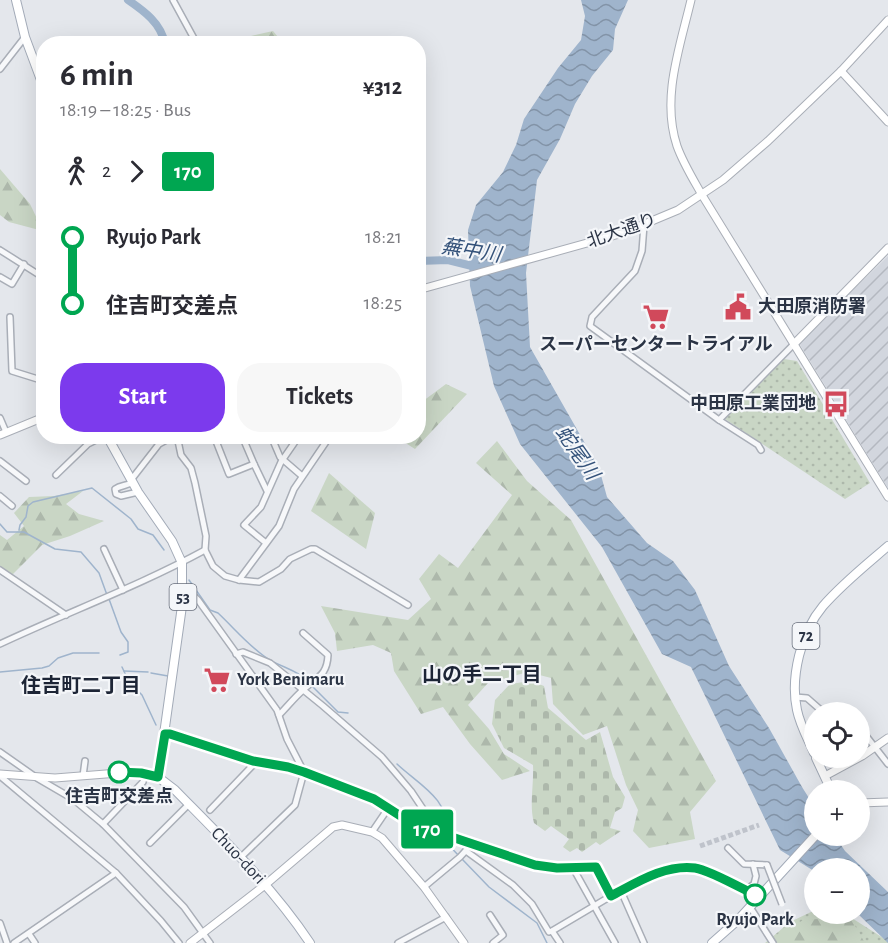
<!DOCTYPE html>
<html lang="en">
<head>
<meta charset="utf-8">
<style>
  :root { --surface:#fff; --page:#f7f7f7; --text:#2b2b33; --muted:#7c7c81; --accent:#7c3aed }
  body { margin:0; font-family:"Alegreya Sans","Noto Sans JP",sans-serif; background:var(--page); color:var(--text); height:100vh; display:flex; flex-direction:column; font-size:22px; white-space:nowrap }
  * { box-sizing:border-box; margin:0 }
  p { font-size:20px; color:var(--muted) }
  .icon { flex:none; width:33px; height:33px; fill:none; stroke:currentColor; stroke-width:2; stroke-linecap:round; stroke-linejoin:round }
  .map { position:relative; flex:1; overflow:hidden }
  .drawer { position:absolute; left:36px; top:36px; width:390px; height:408px; display:flex; flex-direction:column; background:var(--surface); border-radius:24px; box-shadow:0 6px 24px #0002 }
  .drawer>* { flex:none }
  .badge { padding:0 12px; border-radius:4px; font-size:21px; line-height:39px }
  .fabs { position:absolute; left:804px; top:702px; display:grid; gap:12px }
  .fabs a { display:grid; place-items:center; width:66px; height:66px; border-radius:50%; background:var(--surface); box-shadow:0 6px 24px #0002; font-size:30px }
  .map>.badge { position:absolute; translate:-50% -50%; box-shadow:0 0 0 3px #fff }
  .legs { display:flex; align-items:center; gap:9px; height:66px; padding:0 24px; font-size:20px }
  .legs p { margin-inline-start:auto }
  .overview { display:flex; align-items:center; justify-content:space-between; height:102px; padding:0 24px }
  h1 { font-size:33px; font-weight:600; line-height:45px }
  .button { display:flex; gap:12px; margin-top:auto; padding:12px 24px }
  .button a { flex:1; height:69px; border-radius:24px; background:var(--accent); color:#fff; font-size:24px; font-weight:600; line-height:69px; text-align:center }
  .button a+a { background:var(--page); color:var(--text) }
  ul { padding:0 24px; list-style:none }
  li { display:flex; align-items:center; gap:21px; height:66px; font-size:22px }
  li i { display:grid; place-items:center; width:9px; height:100%; margin:0 8px; background:currentColor }
  li i::after { content:''; width:15px; height:15px; margin:-8px; border:4px solid; border-radius:50%; background:var(--surface) }
  li p { margin-inline-start:auto }
  li:first-child i { background:linear-gradient(#0000 50%,currentColor 0) }
  li:last-child i { background:linear-gradient(currentColor 50%,#0000 0) }
  .map>svg:first-child { display:block }
  .industrial { fill:url(#industrial-furrows) }
  .grass { fill:url(#grass-dots) }
  .forest { fill:url(#forest-firs) }
  .cemetery { fill:url(#cemetery-stones) }
  .water { fill:url(#water-waves) }
  .lines { fill:none; stroke-linecap:round; stroke-linejoin:round }
  .stream { stroke:#9fb4cc; stroke-width:1.5 }
  .river { stroke:#9fb4cc; stroke-width:8 }
  .street-tunnel { stroke:#bfc3cb; stroke-width:5; stroke-dasharray:5 2.5; stroke-linecap:butt }
  .street-casing { stroke:#a9aeb7; stroke-width:8 }
  .secondary-casing { stroke:#a9aeb7; stroke-width:9 }
  .primary-casing { stroke:#a3abb8; stroke-width:10 }
  .street { stroke:#f7f8fa; stroke-width:5 }
  .secondary { stroke:#fff; stroke-width:7 }
  .primary { stroke:#fff; stroke-width:8 }
  .street-bridge-casing { stroke:#a9aeb7; stroke-width:8; stroke-linecap:butt }
  .street-bridge { stroke:#f7f8fa; stroke-width:5 }
  .line-1-casing { stroke:#fff; stroke-width:14 }
  .line-1 { stroke:#00a651; stroke-width:9 }
  .stop-1-dot { fill:#fff; stroke:#00a651; stroke-width:3 }
  .labels { text-anchor:middle; dominant-baseline:central; stroke-width:4.5; stroke-linejoin:round; paint-order:stroke }
  .shield { fill:#f4f6f9; stroke:#676e7b; stroke-width:1.5 }
  .shield-label { font-size:16px; font-weight:bold; fill:#2b3445 }
  .street-label { font-size:18px; fill:#2b3445; stroke:#f4f6f9 }
  .poi-label { font-size:18px; font-weight:bold; fill:#2b3445; stroke:#f4f6f9; text-anchor:start }
  .stop-label { font-size:18px; font-weight:bold; fill:#2b3445; stroke:#f4f6f9 }
  .water-label { font-size:20px; font-style:italic; fill:#34527a; stroke:#f4f6f9 }
  .neighbourhood-label { font-size:20px; font-weight:bold; fill:#1d2536; stroke:#f4f6f9 }
</style>
</head>
<body>
<div class="map">
<svg width="888" height="943" viewBox="0 0 888 943">
  <defs>
    <pattern id="industrial-furrows" width="10" height="10" patternUnits="userSpaceOnUse" patternTransform="scale(1.5)"><rect width="10" height="10" fill="#d2d6de"/><path d="M-1 1l2-2M0 10L10 0M9 11l2-2" fill="none" stroke="#b4b8c0"/></pattern>
    <pattern id="grass-dots" width="8" height="8" patternUnits="userSpaceOnUse" patternTransform="scale(1.5)"><rect width="8" height="8" fill="#c9d6c5"/><path d="M2 2h.1M6 6h.1" fill="none" stroke="#adb8ab" stroke-width="1.8" stroke-linecap="round"/></pattern>
    <pattern id="forest-firs" width="22" height="20" patternUnits="userSpaceOnUse" patternTransform="scale(1.5)"><rect width="22" height="20" fill="#c9d6c5"/><path d="M5 1l3.5 6h-7zM16 11l3.5 6h-7z" fill="#adb8ab"/></pattern>
    <pattern id="cemetery-stones" width="16" height="16" patternUnits="userSpaceOnUse" patternTransform="scale(1.5)"><rect width="16" height="16" fill="#c9d6c5"/><path d="M2 7V4a2 2 0 0 1 4 0v3zM10 15v-3a2 2 0 0 1 4 0v3z" fill="#adb8ab"/></pattern>
    <pattern id="water-waves" width="16" height="10" patternUnits="userSpaceOnUse" patternTransform="scale(1.5)"><rect width="16" height="10" fill="#9fb4cc"/><path d="M0 5q4-4 8 0t8 0" fill="none" stroke="#8293a7"/></pattern>
  </defs>
  <rect width="100%" height="100%" fill="#e4e7ec"/>
  <!-- industrial -->
  <polygon class="industrial" points="888,256 888,488 799,343"/>
  <!-- grass -->
  <g class="grass">
    <polygon points="784,359 797,361 870,483 845,499 725,419"/>
    <polygon points="811,912 814,912 814,914 847,915 888,941 888,943 765,943 790,922"/>
  </g>
  <!-- forest -->
  <g class="forest">
    <polygon points="273,31 283,43 252,43 251,36"/>
    <polygon points="0,169 30,204 43,231 9,222 0,215"/>
    <polygon points="446,384 467,394 415,449 396,437 418,436 419,404"/>
    <polygon points="497,441 527,481 571,520 716,781 690,812 695,839 649,848 633,831 638,810 626,785 607,726 583,735 553,704 551,678 528,672 488,683 468,705 489,729 504,754 530,771 502,780 470,744 443,707 421,714 394,671 391,653 373,645 337,651 335,633 321,606 408,620 431,599 419,579 439,554 458,568 512,495 476,463"/>
    <polygon points="329,473 375,513 366,549 311,511"/>
    <polygon points="83,491 66,504 79,514 104,521 70,536 42,545 11,576 0,568 0,535 7,540 24,526 14,513 29,497 54,496"/>
    <polygon points="850,917 865,943 770,942 803,920"/>
  </g>
  <!-- cemetery -->
  <path class="cemetery" d="M531,681L544,686L548,708L586,740L600,732L613,777L625,797L622,808L615,812L610,828L621,831L600,845L596,842L582,852L577,848L570,852L563,847L569,839L551,826L545,831L534,823C529,805 534,785 533,765L504,748L492,724L495,700L510,684Z"/>
  <!-- water -->
  <polygon class="water" points="581,0 628,0 615,29 613,50 592,76 575,104 560,139 537,180 526,273 530,347 599,468 607,497 647,543 673,561 695,590 729,666 769,728 802,787 814,806 814,836 835,836 845,851 888,892 888,943 858,914 860,914 860,868 814,868 814,871 780,850 691,667 662,654 602,547 520,444 494,386 470,286 468,230 476,205 503,172 516,145 524,119 558,68 581,40 585,16"/>
  <g class="lines">
    <!-- stream -->
    <g class="stream">
      <polyline points="0,524 7,532 24,532 55,549 81,552 99,573 107,595"/>
      <polyline points="19,530 20,525 26,517 28,506 33,502 92,488 131,519 138,529 153,535 164,550"/>
      <path d="M189,580L210,610L218,613C233,627 247,644 264,656C278,667 297,669 309,682"/>
      <polyline points="109,599 121,632 128,642 128,652 120,655"/>
      <polyline points="122,667 129,682 142,695 156,725"/>
      <polyline points="124,671 148,672"/>
      <polyline points="0,672 42,668 49,666 58,658 73,653 99,653"/>
      <polyline points="151,673 168,676"/>
      <polyline points="312,686 338,712 348,713"/>
      <path d="M397,764C418,784 450,799 447,832"/>
      <polyline points="445,837 444,840 459,856"/>
      <polyline points="462,859 489,887 537,923 547,943"/>
    </g>
    <!-- river -->
    <g class="river">
      <path d="M128,0C144,11 161,23 165,44"/>
      <polyline points="418,261 448,260 480,268"/>
    </g>
    <!-- street-tunnel -->
    <polyline class="street-tunnel" points="700,846 759,825"/>
    <!-- street casing -->
    <g class="street-casing">
      <g id="street">
        <polyline points="173,0 197,44"/>
        <polyline points="0,69 25,37"/>
        <polyline points="644,225 642,251 635,271 592,317 590,326 719,420 758,445 761,450"/>
        <polyline points="0,250 44,278"/>
        <polyline points="0,277 12,284 24,264"/>
        <polyline points="10,317 12,371 44,381"/>
        <polyline points="0,418 6,432"/>
        <polyline points="719,420 794,344"/>
        <polyline points="177,436 181,455 191,468 195,483 206,536 205,550"/>
        <polyline points="214,436 229,474 254,464 267,491"/>
        <polyline points="242,436 254,464"/>
        <polyline points="271,436 280,457 302,476"/>
        <polyline points="0,461 26,481"/>
        <polyline points="56,475 88,444 104,436"/>
        <polyline points="131,480 159,444 174,436"/>
        <path d="M133,482C127,486 121,485 115,489L116,494L121,496L138,492"/>
        <polyline points="0,496 12,506"/>
        <polyline points="266,543 244,525 261,507 281,462 299,436"/>
        <polyline points="104,549 123,590"/>
        <polyline points="0,570 66,615"/>
        <polyline points="239,580 279,526 294,489 330,436"/>
        <polyline points="183,596 193,595 198,600 277,710 287,739 304,772 295,805 240,858"/>
        <path d="M0,644C68,612 139,586 205,550L213,566L225,576L239,580L259,582L281,569L290,559L311,549H315L408,605"/>
        <polyline points="236,654 243,652 270,663 323,706 382,757 411,791 439,833"/>
        <polyline points="795,697 807,698 823,712 843,712"/>
        <path d="M279,715C287,707 294,698 302,691C316,677 327,677 328,655L303,633"/>
        <polyline points="860,728 888,764"/>
        <polyline points="0,752 37,778 73,799 103,824 184,907 210,943"/>
        <polyline points="0,776 116,873 161,921 179,943"/>
        <polyline points="83,776 85,761"/>
        <polyline points="210,810 256,762"/>
        <polyline points="103,824 143,782 145,774"/>
        <polyline points="372,832 389,807"/>
        <polyline points="150,843 189,804"/>
        <polyline points="728,848 744,864 767,865"/>
        <polyline points="466,851 513,885 532,904 549,932 552,931"/>
        <polyline points="573,868 615,943"/>
        <polyline points="424,887 460,857 471,845"/>
        <polyline points="746,890 754,884 756,876 753,864"/>
        <polyline points="621,891 644,943"/>
        <polyline points="750,907 773,943"/>
        <polyline points="490,915 503,935 493,943"/>
        <polyline points="0,923 7,943"/>
        <polyline points="29,934 35,943"/>
        <polyline points="14,943 116,873"/>
        <polyline points="398,943 446,917"/>
        <polyline points="560,943 552,931 611,896"/>
      </g>
    </g>
    <!-- secondary casing -->
    <g class="secondary-casing">
      <g id="secondary">
        <path d="M691,0C680,47 661,98 677,146C683,163 693,179 702,195L888,497"/>
        <polyline points="841,71 888,122"/>
        <polyline points="418,290 623,233 678,210 723,180 768,141 841,71 888,20"/>
        <polyline points="794,344 888,248"/>
        <polyline points="0,435 44,417"/>
        <path d="M165,733L253,761L288,767L304,772L374,799L413,824L535,865L557,868L596,867L611,896C636,883 671,861 699,869C716,873 743,889 758,898"/>
        <polyline points="0,774 55,778 131,772 158,777"/>
        <polyline points="825,776 862,756 888,738"/>
        <polyline points="860,803 888,802"/>
        <polyline points="190,943 265,885 333,827 342,825 372,832 382,838 424,887 464,943"/>
      </g>
    </g>
    <!-- primary casing -->
    <g class="primary-casing">
      <g id="primary">
        <polyline points="16,0 25,37 44,88"/>
        <path d="M107,436L138,492L172,541L182,563V606L158,777L175,790C222,838 272,886 310,943"/>
        <path d="M814,753C808,739 800,725 797,710C790,677 801,632 823,606C842,584 866,565 888,546"/>
        <polyline points="816,758 831,790"/>
        <polyline points="712,943 738,920 815,836"/>
      </g>
    </g>
    <!-- street -->
    <use href="#street" class="street"/>
    <!-- secondary -->
    <use href="#secondary" class="secondary"/>
    <!-- primary -->
    <use href="#primary" class="primary"/>
    <!-- street-bridge casing -->
    <g class="street-bridge-casing">
      <polyline id="street-bridge" points="767,865 782,904"/>
    </g>
    <!-- street-bridge -->
    <use href="#street-bridge" class="street-bridge"/>
  </g>
  <g class="lines">
    <!-- line-1 casing -->
    <g class="line-1-casing">
      <path id="line-1" d="M119,772L141,773L158,777L165,734H170L253,761L288,767L304,772L374,799L413,824L535,865L557,868L596,867L611,896C636,883 665,864 695,868C709,870 741,888 755,895"/>
    </g>
    <!-- line-1 -->
    <use href="#line-1" class="line-1"/>
  </g>
  <!-- icons -->
  <defs>
    <g id="civic-bare" transform="scale(2.07)"><path d="M-.6-6.5H3V-4.5H.6V-3L4-1V1h2V6H-6V1h2V-1L-.6-3ZM-1.2 2.5V6h2.4V2.5Z" fill="#d1495b" stroke="#f4f6f9" stroke-width="2.5" paint-order="stroke"/></g>
    <g id="supermarket-bare" transform="scale(2.07)"><path d="M-6-5.5h2.5l.6 2H6L4.5 2H-2.5L-4.4-4H-6ZM-1.5 3.2a1.3 1.3 0 1 0 .1 0ZM3 3.2a1.3 1.3 0 1 0 .1 0Z" fill="#d1495b" stroke="#f4f6f9" stroke-width="2.5" paint-order="stroke"/></g>
    <g id="bus-bare" transform="scale(2.07)"><path d="M-5-6H5V4H4V6H2V4H-2V6H-4V4H-5ZM-3.5-4V0h7V-4ZM-3.5 1.2v1.5H-2V1.2ZM2 1.2v1.5H3.5V1.2Z" fill="#d1495b" stroke="#f4f6f9" stroke-width="2.5" paint-order="stroke"/></g>
  </defs>
  <g fill-rule="evenodd">
    <use href="#civic-bare" x="738" y="307"/>
    <use href="#supermarket-bare" x="656" y="317"/>
    <use href="#bus-bare" x="836" y="404"/>
    <use href="#supermarket-bare" x="217" y="680"/>
  </g>
  <!-- markers -->
  <g class="stop-1-dot">
    <circle cx="119" cy="772" r="10"/>
    <circle cx="755" cy="895" r="10"/>
  </g>
  <g class="labels">
    <!-- shield labels -->
    <g class="shield">
      <rect x="169.5" y="584" width="27" height="26" rx="4.5"/>
      <rect x="792.5" y="623" width="27" height="26" rx="4.5"/>
    </g>
    <g class="shield-label">
      <text x="183" y="597">53</text>
      <text x="806" y="636">72</text>
    </g>
    <!-- street labels -->
    <g class="street-label">
      <text transform="translate(622 231) rotate(-19)">北大通り</text>
      <text transform="translate(238 856) rotate(47)">Chuo-dori</text>
    </g>
    <!-- poi labels -->
    <g class="poi-label">
      <text x="758" y="307">大田原消防署</text>
      <text x="656" y="345" text-anchor="middle">スーパーセンタートライアル</text>
      <text x="816" y="404" text-anchor="end">中田原工業団地</text>
      <text x="237" y="680">York Benimaru</text>
    </g>
    <!-- stop labels -->
    <g class="stop-label">
      <text x="119" y="797">住吉町交差点</text>
      <text x="755" y="920">Ryujo Park</text>
    </g>
    <!-- water labels -->
    <g class="water-label">
      <text transform="translate(471 251) rotate(9)">蕪中川</text>
      <text transform="translate(577 453) rotate(55)">蛇尾川</text>
    </g>
    <!-- neighbourhood labels -->
    <g class="neighbourhood-label">
      <text x="482" y="675">山の手二丁目</text>
      <text x="81" y="686">住吉町二丁目</text>
    </g>
  </g>
</svg>
<div class="fabs">
<a><svg class="icon" aria-label="locate" viewBox="0 0 24 24"><circle cx="12" cy="12" r="6"/><path d="M12 2v4M12 18v4M2 12h4M18 12h4"/></svg></a>
<a>+</a>
<a>−</a>
</div>
<b class="badge" style="left:427px;top:829px;background:#00a651;color:#fff">170</b>
<section class="drawer">
<div class="overview"><div><h1>6 min</h1><p>18:19 – 18:25 · Bus</p></div><b>¥312</b></div>
<div class="legs"><svg class="icon" aria-label="walk" viewBox="0 0 24 24"><circle cx="13" cy="4" r="2"/><path d="M13 8l-2 6 4 7M11 14l-3 7M7 12l3-4h3l4 4"/></svg>2<svg class="icon" aria-label="forward" viewBox="0 0 24 24"><path d="M9 5l7 7-7 7"/></svg><b class="badge" style="background:#00a651;color:#fff">170</b></div>
<ul>
<li><i style="color:#00a651"></i><b>Ryujo Park</b><p>18:21</p></li>
<li><i style="color:#00a651"></i><b>住吉町交差点</b><p>18:25</p></li>
</ul>
<div class="button"><a>Start</a><a>Tickets</a></div>
</section>
</div>
</body>
</html>
